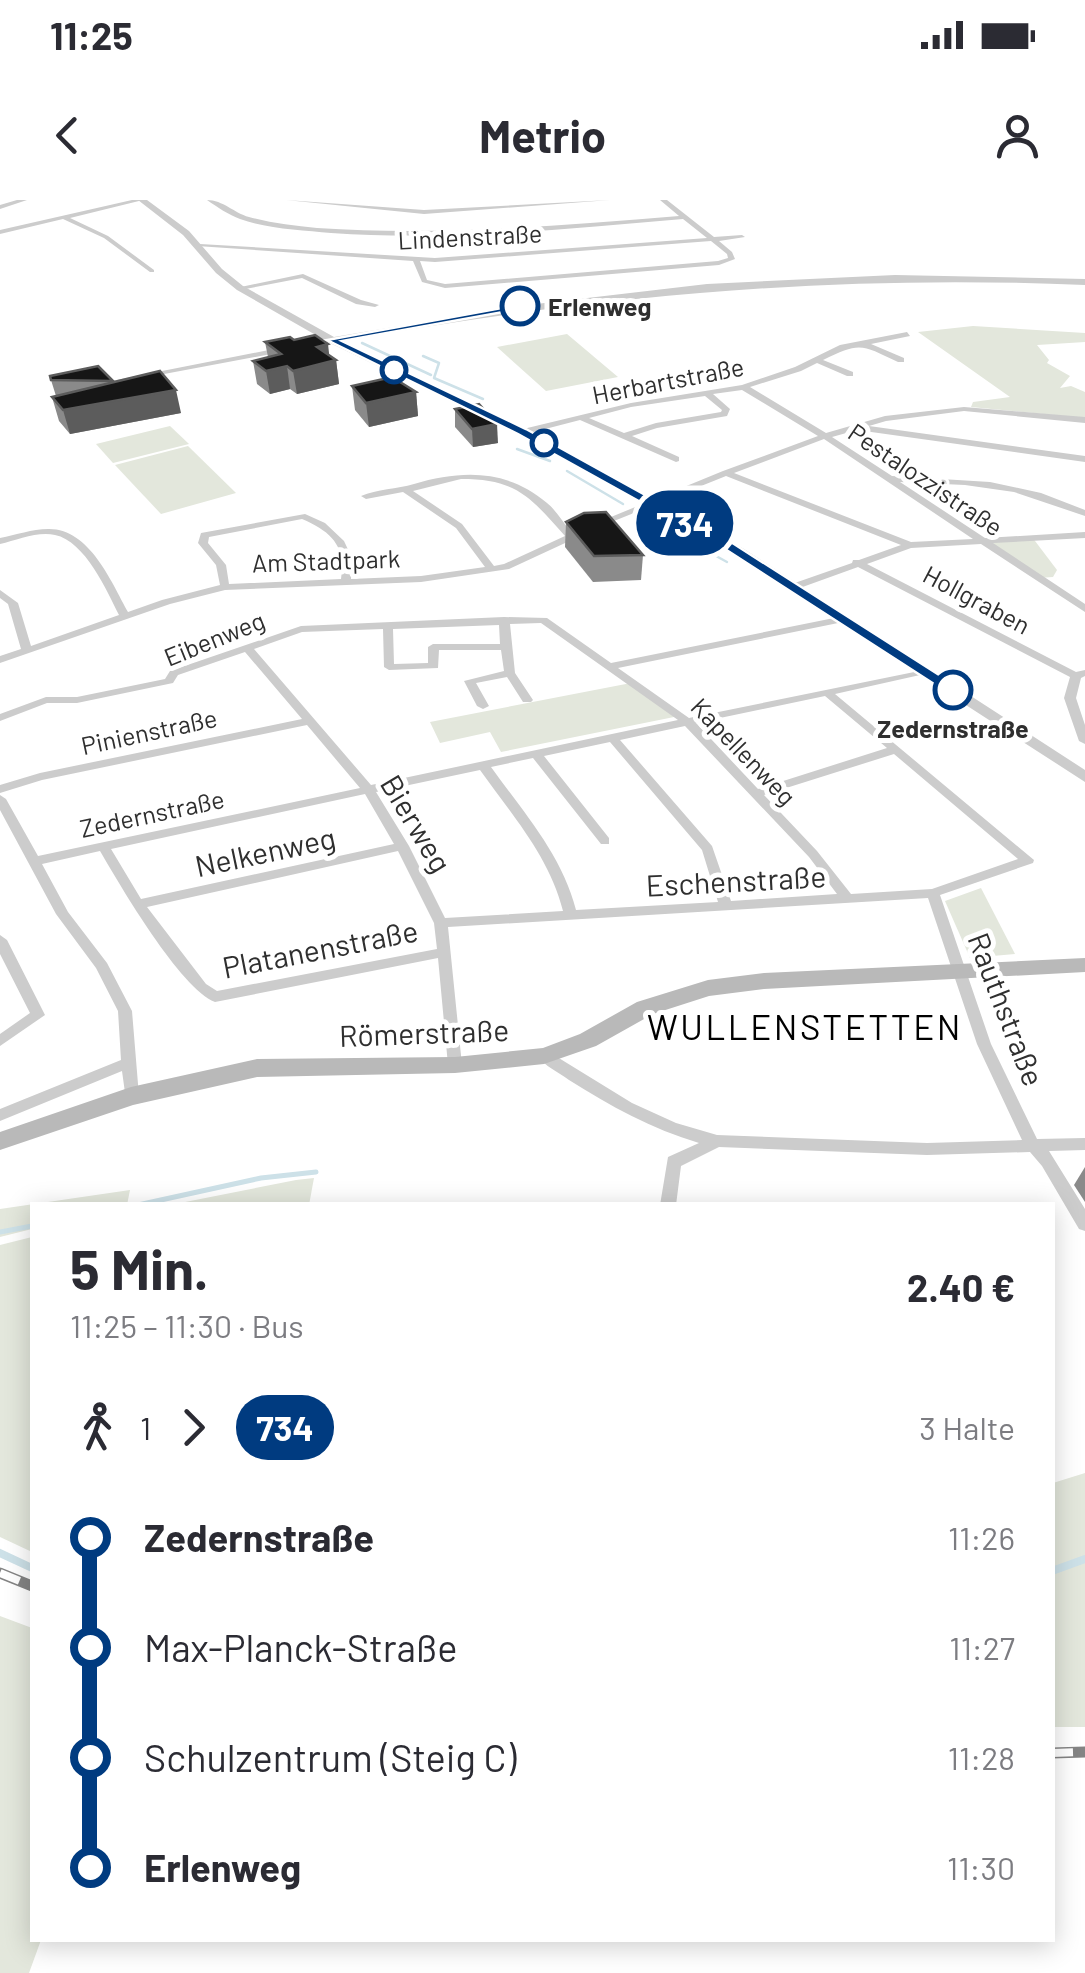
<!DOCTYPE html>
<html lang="de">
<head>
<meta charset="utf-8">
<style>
  :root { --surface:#fff; --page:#f7f7f7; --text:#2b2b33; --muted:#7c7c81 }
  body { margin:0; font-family:Barlow,sans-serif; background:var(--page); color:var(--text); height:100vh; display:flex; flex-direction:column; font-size:38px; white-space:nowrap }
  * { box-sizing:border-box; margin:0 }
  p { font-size:32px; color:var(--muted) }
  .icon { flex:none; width:55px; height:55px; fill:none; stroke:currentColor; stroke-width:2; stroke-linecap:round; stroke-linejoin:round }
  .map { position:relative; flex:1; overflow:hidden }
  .sheet { position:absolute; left:30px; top:1002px; width:1025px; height:740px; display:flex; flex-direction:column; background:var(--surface); border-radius:0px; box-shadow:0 5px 25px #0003 }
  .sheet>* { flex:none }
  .badge { padding:0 20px; border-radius:32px; font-size:35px; line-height:65px }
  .map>.badge { position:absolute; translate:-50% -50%; box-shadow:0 0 0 5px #fff }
  .legs { display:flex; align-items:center; gap:15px; height:110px; padding:0 40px; font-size:32px }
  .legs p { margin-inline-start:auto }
  .head { display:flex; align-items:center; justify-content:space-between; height:170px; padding:0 40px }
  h1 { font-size:55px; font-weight:700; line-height:75px }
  ul { padding:0 40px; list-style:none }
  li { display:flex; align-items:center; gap:35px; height:110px; font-size:38px }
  li i { display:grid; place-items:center; width:15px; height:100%; margin:0 12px; background:currentColor }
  li i::after { content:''; width:25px; height:25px; margin:-12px; border:8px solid; border-radius:50%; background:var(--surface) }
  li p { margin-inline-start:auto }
  li:first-child i { background:linear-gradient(#0000 50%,currentColor 0) }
  li:last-child i { background:linear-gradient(currentColor 50%,#0000 0) }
  .status { display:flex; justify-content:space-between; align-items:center; height:70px; padding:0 50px; background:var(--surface); direction:ltr }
  .status svg { height:28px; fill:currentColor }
  header { display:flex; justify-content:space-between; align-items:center; height:130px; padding:0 40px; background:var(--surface); font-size:45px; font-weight:700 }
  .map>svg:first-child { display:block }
  .green { fill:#e3e7dc }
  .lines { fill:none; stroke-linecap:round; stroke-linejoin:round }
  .stream-far2 { stroke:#cde1e8; stroke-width:2.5 }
  .stream-far1 { stroke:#cde1e8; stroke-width:5 }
  .stream { stroke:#cde1e8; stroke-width:8 }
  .minor { fill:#ccc; fill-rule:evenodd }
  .tertiary { fill:#ccc; fill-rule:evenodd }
  .secondary { fill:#b9b9b9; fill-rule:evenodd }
  .rail-casing { stroke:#848484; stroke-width:11 }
  .rail { stroke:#fff; stroke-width:8; stroke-dasharray:21; stroke-linecap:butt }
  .wall { fill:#8a8a8a }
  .shaded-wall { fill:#5c5c5c }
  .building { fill:#161616; stroke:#5c5c5c; stroke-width:2.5 }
  .line-1 { fill:#003b80; stroke:#fff; stroke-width:2.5 }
  .stop-1-dot { fill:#fff; stroke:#003b80; stroke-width:5 }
  .labels { text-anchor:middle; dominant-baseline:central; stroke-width:10; stroke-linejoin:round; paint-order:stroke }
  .far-street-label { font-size:25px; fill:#2f2f2f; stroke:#fff }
  .far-stop-label { font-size:25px; font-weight:bold; fill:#2f2f2f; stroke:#fff; text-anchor:start }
  .street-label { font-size:30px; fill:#2f2f2f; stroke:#fff }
  .quarter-label { font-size:35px; letter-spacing:2.5px; fill:#000; stroke:#fff }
</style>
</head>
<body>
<div class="status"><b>11:25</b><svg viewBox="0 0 49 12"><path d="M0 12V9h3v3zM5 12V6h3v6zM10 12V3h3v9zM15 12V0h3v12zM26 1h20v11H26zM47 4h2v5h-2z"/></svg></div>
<header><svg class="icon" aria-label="back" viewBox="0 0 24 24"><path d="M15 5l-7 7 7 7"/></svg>Metrio<svg class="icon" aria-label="person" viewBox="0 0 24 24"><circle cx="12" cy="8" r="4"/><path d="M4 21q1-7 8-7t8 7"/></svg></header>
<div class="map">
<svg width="1085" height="1773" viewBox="0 0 1085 1773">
  <rect width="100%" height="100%" fill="#fff"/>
  <!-- green -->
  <g class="green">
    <polygon points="973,126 1085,133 1085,142 1037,145 1049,160 1047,163 1070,176 1060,188 1071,186 1085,192 1085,218 971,207 973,202 1010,197 918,132"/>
    <polygon points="567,134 618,177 546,191 497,147"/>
    <polygon points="170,226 189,244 113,263 96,244"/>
    <polygon points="188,246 236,293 161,314 115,265"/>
    <polygon points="1032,337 1057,370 1053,377 1038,378 981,339"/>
    <polygon points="631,483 679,516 501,552 490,532 440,543 430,522"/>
    <polygon points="981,688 1015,754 970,758 945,701"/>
    <polygon points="314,978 309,1005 170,1005 296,980"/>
    <polygon points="130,990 127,1005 32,1005 32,1029 0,1037 0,1009"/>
    <polygon points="32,1037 32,1352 0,1337 0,1045"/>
    <polygon points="1085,1273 1085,1527 1053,1527 1053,1283"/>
    <polygon points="0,1416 32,1428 32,1740 41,1740 29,1773 0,1773"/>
  </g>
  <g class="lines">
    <!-- stream-far2 -->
    <g class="stream-far2">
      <polyline points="362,143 431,175"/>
      <polyline points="423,156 439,163 434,178 483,199"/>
      <polyline points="517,249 550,261"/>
      <polyline points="567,271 623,304"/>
      <polyline points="645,317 727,362"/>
    </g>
    <!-- stream-far1 -->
    <g class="stream-far1">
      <polyline points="138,1005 261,978 316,972"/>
      <polyline points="0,1032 32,1026"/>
    </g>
    <!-- stream -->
    <g class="stream">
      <polyline points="0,1353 32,1368"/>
      <polyline points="1052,1371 1085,1359"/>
    </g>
    <!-- minor -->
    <g class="minor">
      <polygon points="17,0 27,0 0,9 0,5"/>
      <polygon points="132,0 143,0 70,18 108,36 154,70 154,72 150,72 104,38 63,19 0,34 0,30"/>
      <path d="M207,0C223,0 234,13 249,17C271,23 294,26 317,28C438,36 559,26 679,16L660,0H667L714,37L742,35L745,37L719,41L732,52L735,59L719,65L445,88L422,82L413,61L197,46L200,44L435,58L707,38L683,19C566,29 448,41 331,33C302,30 268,29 240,19C229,15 217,7 207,0ZM711,41L727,54L728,58L718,61L445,84L427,80L420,61L435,62Z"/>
      <polygon points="286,0 424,10 610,0 424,14"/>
      <polygon points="303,74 361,100 379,105 375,107 356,104 302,78 240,90 236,88"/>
      <path d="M907,132L910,136L871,144L904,158V162H898C862,145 861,141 823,160L853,172V176H847L817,163L801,171L750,187L826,233L885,216L964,207L1085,217V223L964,211L886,221L869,226L1085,256V262L857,230L832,237L892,276L990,282L1041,293L1085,310V316L1014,292L965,285L900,282L985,338L1085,332V338L993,343L1085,404V412L981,344L911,348L867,364L1076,472L1085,470V476L1081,478L1076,498L1085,525V544L1079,541L1064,498L1070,477L858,367L797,389H789V385L852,363L853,360H859L901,345L726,276L604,325L509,369L421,382L225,390L170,404L0,463V456L21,449L8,404L0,398V390L18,403L31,446L119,415C107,391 85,341 55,335C38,331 17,340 0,344V338C16,335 32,329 48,329C89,328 111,381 128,412L162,400L220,385L216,365L198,343L201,333L305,314L325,323L344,341L352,358L351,379L421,376L485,367L456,328L403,292L366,299L361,296C377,289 397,289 414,284C462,270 507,269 547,303C557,311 563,323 572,333L723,271L818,236L742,190L713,194L730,209L727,216L657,228L632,236L679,257V261L676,262L580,220L522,235L518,232L519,230L631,203L742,185L795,167L840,145ZM705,196L722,210L721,212L656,223L624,233L589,218L631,207ZM824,239L973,339L911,342L734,273ZM461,279C517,279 530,297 565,336L504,364L494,366L462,324L413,291ZM302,319C332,332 346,346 341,379L229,384L226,365L208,343L209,337Z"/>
      <polygon points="284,147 287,151 95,187 91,185"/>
      <path d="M844,416L848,417V421L618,468L689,518L929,469V473L835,494L1034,660L1033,663L940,695L991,844L1037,939L1085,938V950L1049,951L1085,1009V1031L1079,1029L1042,966L1030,952L927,955L719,947L681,966L676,1005H660L668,957L699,943C652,929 610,906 569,880C558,872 545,866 537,856L539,852H549L632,903L676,923L717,935L927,943L1022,940L977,844L928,698L448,727L462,865L455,871L448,865L438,758L215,802C180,788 121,687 100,651L42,664L68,712L107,763L132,811L139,896L136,900H126L122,871L0,921V909L121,860L118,811L96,768L56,714L0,610V595L6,599L38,656L360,588L307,525L42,580L0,593V585L40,573L302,519L245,452L178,475L173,483L77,503H47L0,521V514L46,497H77L165,479L170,471L301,426L504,417L547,418L611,463ZM541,423L678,520L371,585L254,449L302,432L383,429L384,467L389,470L438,468L439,450H501L504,471L464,481L477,506L483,509L489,506L476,483L507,477L523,502H531L533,500L515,473L510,424ZM499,425L500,444H433L428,447V463L394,464L393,429ZM825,496L887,548L758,589L696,523ZM685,526L809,657L837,694L731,701L712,646L620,540ZM610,542L702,650L718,702L576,710C562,655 524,613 491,567L533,558L601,644H609V638L544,556ZM894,554L1018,659L932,689L851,694L817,651L764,595ZM480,570C512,615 549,656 563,711L445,718L409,646L376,592ZM365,594L394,644L141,699L111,649ZM398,651L434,723L437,749L217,791L206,784L147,707Z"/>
      <polygon points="0,735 7,740 45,815 0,846 0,834 30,813 0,754"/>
    </g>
    <!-- tertiary -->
    <path class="tertiary" d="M138,0H147L189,31L222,69L243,86L334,137L519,106L707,84L895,75L1085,79V85C830,74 593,96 342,141L526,230L744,349L1085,570V582L734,355L518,234L328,142L237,90L216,73L183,35Z"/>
    <!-- secondary -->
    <polygon class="secondary" points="1085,758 1085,772 764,789 709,796 653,814 596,846 544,864 455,873 257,877 133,905 0,950 0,932 131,887 257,859 455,857 543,848 580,834 637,802 708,780 764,773"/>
    <!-- rail casing -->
    <g class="rail-casing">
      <g id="rail">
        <polyline points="0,1373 32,1386"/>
        <polyline points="1052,1553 1085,1552"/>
      </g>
    </g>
    <!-- rail -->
    <use href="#rail" class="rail"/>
  </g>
  <!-- wall -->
  <g class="wall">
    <polygon points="294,140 329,155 336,160 339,184 297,194 290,189 270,194 257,184 253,161 268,157 265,142"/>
    <polygon points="51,180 113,181 181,213 70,234 59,221 52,197 56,196"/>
    <polygon points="352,186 416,192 418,216 369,227 355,210"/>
    <polygon points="455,209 498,243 473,247 455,227"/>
    <polygon points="566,322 643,355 641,380 593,382 565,347"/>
    <polygon points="1085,967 1085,1002 1074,985"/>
  </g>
  <!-- shaded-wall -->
  <g class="shaded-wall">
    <polygon points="328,144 330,162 336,160 339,184 297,194 293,171 317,147"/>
    <polygon points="287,166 290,189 270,194 266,171"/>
    <polygon points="176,190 181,213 70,234 63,210"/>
    <polygon points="416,192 418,216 369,227 366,203"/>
    <polygon points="497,224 498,243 473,247 472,229"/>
  </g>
  <!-- building -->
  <g class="building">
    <polygon points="315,135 328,144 317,147 336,160 293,171 287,166 266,171 253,161 281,154 265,142 290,137 294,140"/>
    <polygon points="98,166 113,181 51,180 50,176"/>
    <polygon points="160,171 176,190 63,210 52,197"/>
    <polygon points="392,177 416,192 366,203 352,186"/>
    <polygon points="479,204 497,224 472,229 455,209"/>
    <polygon points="606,312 643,355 594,356 566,322 584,313"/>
  </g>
  <!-- line-1 -->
  <polygon class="line-1" points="523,104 520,109 342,141 526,229 734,344 958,487 958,493 948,493 725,349 518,234 327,140"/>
  <!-- markers -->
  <g class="stop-1-dot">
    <circle cx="520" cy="106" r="18"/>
    <circle cx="394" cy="170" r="12"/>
    <circle cx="544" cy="243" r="12"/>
    <circle cx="953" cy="490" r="18"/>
  </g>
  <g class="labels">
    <!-- far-street labels -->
    <g class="far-street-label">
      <text transform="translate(470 36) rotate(-3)">Lindenstraße</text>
      <text transform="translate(668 180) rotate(-11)">Herbartstraße</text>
      <text transform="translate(926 279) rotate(34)">Pestalozzistraße</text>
      <text transform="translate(326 360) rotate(-2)">Am Stadtpark</text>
      <text transform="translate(977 399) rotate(28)">Hollgraben</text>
      <text transform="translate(214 438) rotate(-22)">Eibenweg</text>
      <text transform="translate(149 531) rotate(-12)">Pinienstraße</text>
      <text transform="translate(744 551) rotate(46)">Kapellenweg</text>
      <text transform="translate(152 613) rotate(-12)">Zedernstraße</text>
    </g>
    <!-- far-stop labels -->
    <g class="far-stop-label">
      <text x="548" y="106">Erlenweg</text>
      <text x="953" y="528" text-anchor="middle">Zedernstraße</text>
    </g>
    <!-- street labels -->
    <g class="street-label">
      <text transform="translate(417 623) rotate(59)">Bierweg</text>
      <text transform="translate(265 651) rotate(-12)">Nelkenweg</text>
      <text transform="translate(736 680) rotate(-3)">Eschenstraße</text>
      <text transform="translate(320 748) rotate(-11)">Platanenstraße</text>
      <text transform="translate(1007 809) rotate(69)">Rauthstraße</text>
      <text transform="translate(424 832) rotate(-2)">Römerstraße</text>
    </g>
    <!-- quarter labels -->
    <g class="quarter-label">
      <text x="805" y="826">WULLENSTETTEN</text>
    </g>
  </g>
</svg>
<b class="badge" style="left:685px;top:323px;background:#003b80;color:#fff">734</b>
<section class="sheet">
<div class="head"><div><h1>5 Min.</h1><p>11:25 – 11:30 · Bus</p></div><b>2.40 €</b></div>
<div class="legs"><svg class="icon" aria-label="walk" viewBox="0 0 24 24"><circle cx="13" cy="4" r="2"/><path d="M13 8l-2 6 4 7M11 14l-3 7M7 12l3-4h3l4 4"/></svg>1<svg class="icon" aria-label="forward" viewBox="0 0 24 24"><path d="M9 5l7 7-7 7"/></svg><b class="badge" style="background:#003b80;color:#fff">734</b><p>3 Halte</p></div>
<ul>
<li><i style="color:#003b80"></i><b>Zedernstraße</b><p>11:26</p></li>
<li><i style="color:#003b80"></i><span>Max-Planck-Straße</span><p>11:27</p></li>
<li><i style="color:#003b80"></i><span>Schulzentrum (Steig C)</span><p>11:28</p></li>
<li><i style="color:#003b80"></i><b>Erlenweg</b><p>11:30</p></li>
</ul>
</section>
</div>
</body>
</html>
